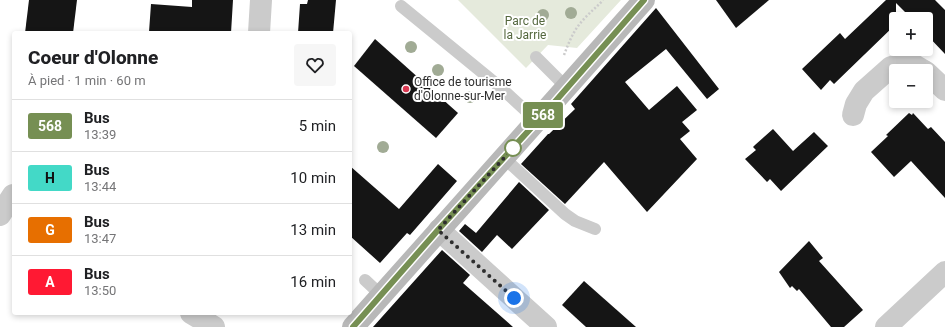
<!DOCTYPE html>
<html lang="fr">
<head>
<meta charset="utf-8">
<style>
  :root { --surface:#fff; --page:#f6f6f6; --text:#202124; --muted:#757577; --line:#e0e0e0 }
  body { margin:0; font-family:Roboto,sans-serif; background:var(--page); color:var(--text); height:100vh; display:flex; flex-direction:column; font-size:15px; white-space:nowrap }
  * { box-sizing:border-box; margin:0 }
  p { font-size:13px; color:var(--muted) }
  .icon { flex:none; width:22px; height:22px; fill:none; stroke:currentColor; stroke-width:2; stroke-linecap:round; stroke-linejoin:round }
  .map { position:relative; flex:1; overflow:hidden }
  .drawer { position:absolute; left:12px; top:31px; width:340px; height:284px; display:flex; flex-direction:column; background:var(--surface); border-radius:4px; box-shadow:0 2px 6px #0003 }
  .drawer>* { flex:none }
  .badge { padding:0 8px; border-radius:3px; font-size:14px; line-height:26px }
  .buttons { position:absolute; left:889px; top:12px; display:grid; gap:8px }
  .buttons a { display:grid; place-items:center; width:44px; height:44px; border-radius:4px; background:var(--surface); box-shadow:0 2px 6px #0003; font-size:20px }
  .you { position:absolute; width:20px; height:20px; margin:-10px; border:3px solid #fff; border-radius:50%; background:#1a73e8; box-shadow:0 0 0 6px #1a73e833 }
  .map>.badge { position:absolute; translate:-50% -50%; box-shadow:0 0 0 2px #fff }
  .round { display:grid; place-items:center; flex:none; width:42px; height:42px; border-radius:4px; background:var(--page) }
  .headline { display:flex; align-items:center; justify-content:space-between; height:68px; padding:0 16px }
  h1 { font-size:19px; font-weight:800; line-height:30px }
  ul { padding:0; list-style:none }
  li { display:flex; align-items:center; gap:12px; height:52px; padding:0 16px; border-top:1px solid var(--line) }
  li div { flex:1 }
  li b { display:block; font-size:15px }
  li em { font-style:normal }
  li .badge { min-width:44px; font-weight:700; text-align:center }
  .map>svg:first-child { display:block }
  .green { fill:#e5eadc }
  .building { fill:#151515 }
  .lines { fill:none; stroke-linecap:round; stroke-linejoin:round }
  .path { stroke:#cbcbcb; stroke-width:2.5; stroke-dasharray:2 2; stroke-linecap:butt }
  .lane { stroke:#cbcbcb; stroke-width:12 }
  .street { stroke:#cbcbcb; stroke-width:22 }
  .secondary { stroke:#b8b8b8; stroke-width:22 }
  .tree { fill:#a1ab95 }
  .line-casing { stroke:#fff; stroke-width:9 }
  .line { stroke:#768f53; stroke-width:6 }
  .walk { stroke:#2e2e2e; stroke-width:4; stroke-dasharray:0 7.2 }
  .poi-dot { fill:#db3952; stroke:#fff; stroke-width:1.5 }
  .stop-dot { fill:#fff; stroke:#768f53; stroke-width:2 }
  .labels { text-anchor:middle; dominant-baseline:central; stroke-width:4; stroke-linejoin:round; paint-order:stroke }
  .park-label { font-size:12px; fill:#54673e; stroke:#fff }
  .poi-label { font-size:12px; fill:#2e2e2e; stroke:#fff; text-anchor:start }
</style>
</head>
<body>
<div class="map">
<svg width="945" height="327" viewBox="0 0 945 327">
  <rect width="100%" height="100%" fill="#fff"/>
  <!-- green -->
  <polygon class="green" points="458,0 621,0 577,48 548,45 526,68"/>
  <!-- building -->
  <g class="building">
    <polygon points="29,0 77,0 73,33 25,33"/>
    <polygon points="192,0 233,0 231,33 163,33 149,32 151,4 192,7"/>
    <polygon points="308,0 336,0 333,33 298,33 300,4 307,4"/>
    <polygon points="716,0 769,0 736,28"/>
    <polygon points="886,0 935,0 945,10 945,54 926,34 926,19 912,19 896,3 896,24 834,84 830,80 821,90 802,69 840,33 845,39"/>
    <polygon points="656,8 719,89 707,99 666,49 625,82 649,110 677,86 697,110 682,122 690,131 680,139 697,159 647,212 604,162 565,204 521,164 548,134 549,134 575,109 571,104"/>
    <polygon points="375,39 458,113 436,138 354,66"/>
    <polygon points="909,113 912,115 913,113 928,129 931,127 945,142 945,198 911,161 894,177 871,152 888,136 886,135"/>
    <polygon points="773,129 793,151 814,132 828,146 781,191 770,179 767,182 745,159 756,150 753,147 755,145"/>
    <polygon points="438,164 457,181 410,235 407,233 380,263 350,236 350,166 399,209"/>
    <polygon points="519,182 549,210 512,249 497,235 482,252 459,231 465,224 476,233"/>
    <polygon points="809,241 823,258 819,261 863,310 844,327 831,327 799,289 797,291 792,286 790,288 779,272"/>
    <polygon points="442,250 470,275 463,283 513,327 373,327"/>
    <polygon points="584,281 636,327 586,327 562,305"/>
  </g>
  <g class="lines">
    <!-- path -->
    <path class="path" d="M564,55C569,42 574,29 584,19C590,12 597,7 603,0"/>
    <!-- lane -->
    <g class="lane">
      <polyline points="401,6 500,87 537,121"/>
      <polyline points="536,57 567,88"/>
      <polyline points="504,158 565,214 575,221 595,229"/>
      <polyline points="365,280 381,295"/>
    </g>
    <!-- street -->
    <g class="street">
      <polyline points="259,33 261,0"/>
      <polyline points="926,72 945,90"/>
      <polyline points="853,115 856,104 864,91 891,67 902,64 914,65 924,71"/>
      <polyline points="0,215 13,195"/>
      <polyline points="439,230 546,327"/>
      <polyline points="191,313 214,327"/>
      <polyline points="886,327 945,272"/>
    </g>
    <!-- secondary -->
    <path class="secondary" d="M353,327C450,218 548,109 644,0"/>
  </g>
  <!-- trees -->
  <g class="tree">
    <circle cx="571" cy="13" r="6"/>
    <circle cx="543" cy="15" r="6"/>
    <circle cx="411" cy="47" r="6"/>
    <circle cx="438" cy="70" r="6"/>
    <circle cx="470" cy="97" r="6"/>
    <circle cx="383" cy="147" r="6"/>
  </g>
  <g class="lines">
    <!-- line casing -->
    <g class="line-casing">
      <polyline id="line" points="353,327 438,230 553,104 644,0"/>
    </g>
    <!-- line -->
    <use href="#line" class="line"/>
    <!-- walk -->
    <polyline class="walk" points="513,148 438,230 514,298"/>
  </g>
  <!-- markers -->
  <circle class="poi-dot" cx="406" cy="89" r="4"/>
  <circle class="stop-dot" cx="513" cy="148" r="8"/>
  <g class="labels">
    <!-- park labels -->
    <g class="park-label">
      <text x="525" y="21">Parc de<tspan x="525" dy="14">la Jarrie</tspan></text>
    </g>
    <!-- poi labels -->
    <g class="poi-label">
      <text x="414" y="82">Office de tourisme<tspan x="414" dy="14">d'Olonne-sur-Mer</tspan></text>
    </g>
  </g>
</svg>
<div class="buttons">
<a>+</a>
<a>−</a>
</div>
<div class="you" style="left:514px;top:298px"></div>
<b class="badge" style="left:543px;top:115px;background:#768f53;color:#fff">568</b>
<section class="drawer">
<div class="headline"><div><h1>Coeur d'Olonne</h1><p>À pied · 1 min · 60 m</p></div><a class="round"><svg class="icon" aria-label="heart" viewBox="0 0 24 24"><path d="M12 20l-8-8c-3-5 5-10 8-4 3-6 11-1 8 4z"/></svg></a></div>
<ul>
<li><span class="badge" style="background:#768f53;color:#fff">568</span><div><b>Bus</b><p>13:39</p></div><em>5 min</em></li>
<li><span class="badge" style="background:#43d9c7;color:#111">H</span><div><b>Bus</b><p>13:44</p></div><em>10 min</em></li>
<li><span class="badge" style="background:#e76f00;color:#fff">G</span><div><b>Bus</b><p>13:47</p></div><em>13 min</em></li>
<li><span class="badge" style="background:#ff1933;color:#fff">A</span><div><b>Bus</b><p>13:50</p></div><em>16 min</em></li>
</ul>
</section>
</div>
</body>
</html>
